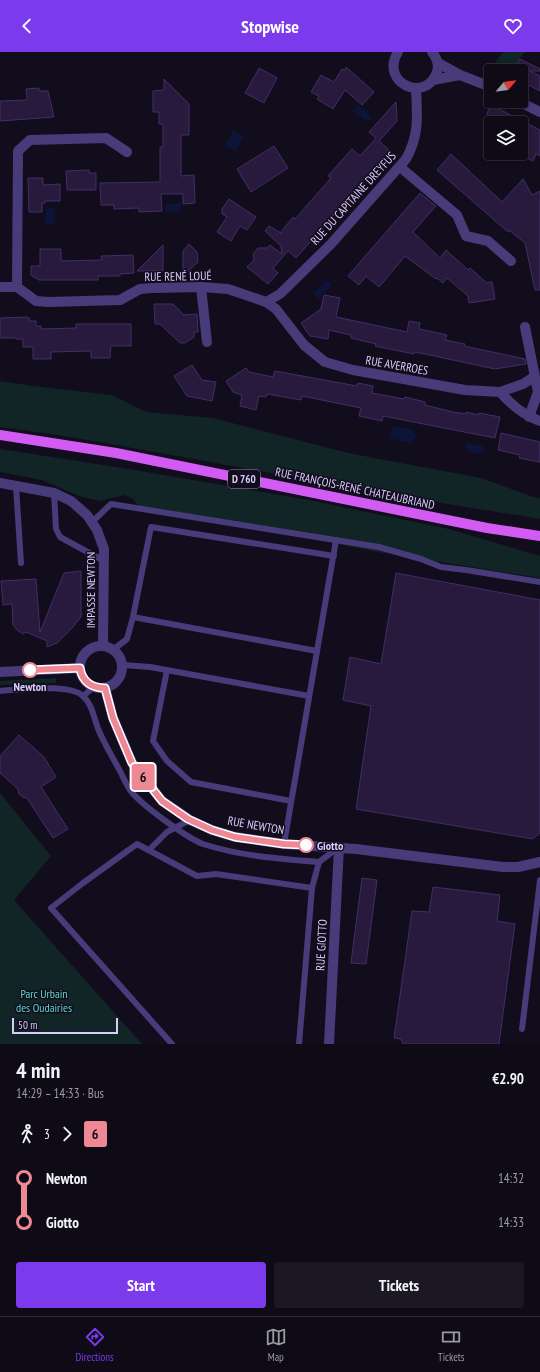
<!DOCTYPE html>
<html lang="en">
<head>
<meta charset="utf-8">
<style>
  :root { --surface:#0e0a16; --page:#1c1823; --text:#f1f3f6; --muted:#9b9aa1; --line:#2e2b35; --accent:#7c3aed }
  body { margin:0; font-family:"PT Sans Narrow",sans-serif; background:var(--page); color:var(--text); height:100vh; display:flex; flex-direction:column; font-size:15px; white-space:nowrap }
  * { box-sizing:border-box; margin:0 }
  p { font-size:13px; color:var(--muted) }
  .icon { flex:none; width:22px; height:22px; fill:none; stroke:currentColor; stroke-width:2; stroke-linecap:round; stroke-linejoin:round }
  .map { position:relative; height:992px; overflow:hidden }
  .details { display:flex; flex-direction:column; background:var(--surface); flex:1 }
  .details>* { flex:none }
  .badge { padding:0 8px; border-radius:3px; font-size:14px; line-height:26px }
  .needle { width:26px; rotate:61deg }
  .fabs { position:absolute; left:484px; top:12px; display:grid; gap:8px }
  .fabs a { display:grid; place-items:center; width:44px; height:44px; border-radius:4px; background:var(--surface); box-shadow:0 2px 6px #0003,0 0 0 1px var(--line); font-size:20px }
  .scale { position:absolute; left:12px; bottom:10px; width:106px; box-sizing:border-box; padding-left:4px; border:2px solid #d9ccfc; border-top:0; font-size:11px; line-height:14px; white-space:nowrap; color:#d9ccfc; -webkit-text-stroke:3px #120d1d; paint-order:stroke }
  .map>.badge { position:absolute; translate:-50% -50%; box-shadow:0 0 0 2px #fff }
  .legs { display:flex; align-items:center; gap:6px; height:44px; padding:0 16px; font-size:13px }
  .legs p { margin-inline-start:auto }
  .head { display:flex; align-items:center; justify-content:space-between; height:68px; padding:0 16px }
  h1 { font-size:22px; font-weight:700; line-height:30px }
  .cta { display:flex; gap:8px; margin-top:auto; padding:8px 16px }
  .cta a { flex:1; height:46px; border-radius:4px; background:var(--accent); color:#fff; font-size:16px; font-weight:700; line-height:46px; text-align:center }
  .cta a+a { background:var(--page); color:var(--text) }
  ul { padding:0 16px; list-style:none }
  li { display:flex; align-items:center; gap:14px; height:44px; font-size:15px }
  li i { display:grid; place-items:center; width:6px; height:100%; margin:0 5px; background:currentColor }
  li i::after { content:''; width:10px; height:10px; margin:-5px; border:3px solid; border-radius:50%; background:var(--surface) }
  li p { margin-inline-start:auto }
  li:first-child i { background:linear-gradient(#0000 50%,currentColor 0) }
  li:last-child i { background:linear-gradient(currentColor 50%,#0000 0) }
  header { display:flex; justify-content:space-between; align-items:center; height:52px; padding:0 16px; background:var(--accent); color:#fff; font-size:18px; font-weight:700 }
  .dock { display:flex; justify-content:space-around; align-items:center; height:56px; border-top:1px solid var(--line); background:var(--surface); font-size:11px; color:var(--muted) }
  .dock a { display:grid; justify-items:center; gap:2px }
  .dock .selected { color:var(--accent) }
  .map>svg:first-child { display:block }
  .green { fill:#112426 }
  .water { fill:#0c1537 }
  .building { fill:#271a3d; stroke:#422e67 }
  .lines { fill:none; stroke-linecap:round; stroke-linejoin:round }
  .service { stroke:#473b79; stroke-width:6 }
  .minor { stroke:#473b79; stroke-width:10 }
  .tertiary { stroke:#473b79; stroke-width:10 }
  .primary { stroke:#d25bf4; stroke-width:10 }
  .line-1-casing { stroke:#fff; stroke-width:9 }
  .line-1 { stroke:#ee8895; stroke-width:6 }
  .stop-1-dot { fill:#fff; stroke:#ee8895; stroke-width:2 }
  .labels { text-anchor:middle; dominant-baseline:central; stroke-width:3; stroke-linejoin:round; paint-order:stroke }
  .shield { fill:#120d1d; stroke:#9d93b9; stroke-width:1 }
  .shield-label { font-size:11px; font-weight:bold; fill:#d9ccfc }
  .street-label { font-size:12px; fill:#d9ccfc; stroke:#120d1d }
  .stop-label { font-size:12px; font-weight:bold; fill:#d9ccfc; stroke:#120d1d }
  .park-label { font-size:12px; fill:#5ed6ca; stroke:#120d1d }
</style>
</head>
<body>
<header><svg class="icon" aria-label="back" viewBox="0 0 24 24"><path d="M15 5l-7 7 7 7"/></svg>Stopwise<svg class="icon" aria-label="heart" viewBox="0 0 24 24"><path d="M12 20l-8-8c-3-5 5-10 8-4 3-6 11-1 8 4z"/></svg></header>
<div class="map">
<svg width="540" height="992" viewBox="0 0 540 992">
  <rect width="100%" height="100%" fill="#120d1d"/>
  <!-- green -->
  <g class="green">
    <polygon points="503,0 525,0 510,19 494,19 490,17"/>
    <path d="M0,329L33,334L112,343L146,360L213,366L348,401L481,426L533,445L540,446V467C433,450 327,431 221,412C147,399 74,384 0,375Z"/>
    <polygon points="0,397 129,417 309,448 449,477 540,504 540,526 378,500 223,469 183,467 144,460 133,447 125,443 100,449 79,444 42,428 0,420"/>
    <polygon points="56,626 56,631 0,633 0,629"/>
    <polygon points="0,741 51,804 14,848 142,992 0,992"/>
  </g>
  <!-- water -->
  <g class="water">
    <polygon points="358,53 372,65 367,70 353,59"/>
    <polygon points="233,79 244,84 236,99 225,94"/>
    <polygon points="181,151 181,159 166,160 165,152"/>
    <polygon points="54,156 55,171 46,172 46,157"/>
    <polygon points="327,228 332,233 318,247 313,241"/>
    <polygon points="392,374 414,378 413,380 416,383 417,386 412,389 411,391 389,386"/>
    <polygon points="467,391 483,394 484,399 479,402 468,399 465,395"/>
  </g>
  <!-- building -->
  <g class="building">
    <polygon points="520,7 540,17 540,19 530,19 540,24 540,39 521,29 521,19 510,19"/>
    <polygon points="346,15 374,40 362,53 345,38 333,57 317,47 319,44 311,40 321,23 334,30 342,17 345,18"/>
    <polygon points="259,16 277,26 264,51 245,41"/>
    <polygon points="164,27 189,52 189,83 181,83 181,124 194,123 195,151 183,152 183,142 161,142 162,159 139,160 139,156 114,157 114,153 101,153 100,131 160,130 160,95 163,95 163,72 159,72 159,60 153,60 153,39 164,38"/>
    <polygon points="39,36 39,39 48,39 54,65 0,69 0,49 27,48 26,37"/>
    <polygon points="396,50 397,69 379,89 390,99 296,206 288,199 273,216 278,221 268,232 247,215 254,208 253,202 258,196 267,196 270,193 282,202 281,194 265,179 269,174 281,181 281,180 293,165 295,167 331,126 328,124 352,97 360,104 376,86 369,80"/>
    <polygon points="491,53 540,78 540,104 536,102 533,109 521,103 521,71 492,71 487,61"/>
    <polygon points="274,94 288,116 251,140 237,117"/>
    <polygon points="451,102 502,150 523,127 532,143 540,139 540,238 535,238 525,191 509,178 508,180 437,118"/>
    <polygon points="89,118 89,121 96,121 96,138 67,138 66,119"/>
    <polygon points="28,126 43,126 43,133 60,132 60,149 45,149 45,151 42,151 42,160 29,160"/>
    <polygon points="420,141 436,154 413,180 440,206 446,198 468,218 470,216 487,231 492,230 495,247 469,251 468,244 447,226 443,231 437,226 436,227 405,204 379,235 366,224 359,233 348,224"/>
    <polygon points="229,147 256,165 247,178 240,174 231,189 217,180 227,165 222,162 222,157"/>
    <polygon points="189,192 197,200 198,210 183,224 183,199"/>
    <polygon points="163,193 163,219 137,219"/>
    <polygon points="40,197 61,197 61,209 102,208 101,204 133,203 134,221 120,222 120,224 98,224 98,228 39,228 31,223 31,214 40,214"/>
    <polygon points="324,243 340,246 336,265 407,280 409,269 420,271 419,277 447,283 445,288 465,292 464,294 525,307 526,312 495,317 425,302 414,300 414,302 375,294 376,292 351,286 351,283 329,278 328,287 310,284 301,271 321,257"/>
    <polygon points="154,252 173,252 184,263 197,262 198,280 194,280 194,285 185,291 180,291 160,272 155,272"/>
    <polygon points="28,265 30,269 36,269 36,274 41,274 41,277 76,276 76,272 131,272 131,294 111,294 110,306 91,306 91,299 51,300 51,307 33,307 33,295 23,295 23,287 16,287 16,286 0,286 0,266"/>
    <polygon points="192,313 202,328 216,330 212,349 187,344 174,324"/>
    <polygon points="246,316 249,320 273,325 275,319 357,334 358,331 373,334 372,341 404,347 405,345 425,350 425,353 453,360 466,362 466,360 479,363 479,361 500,365 495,386 383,364 382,369 359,364 361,356 302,344 301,348 267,342 266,345 259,344 256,358 240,354 242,343 233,340 226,329"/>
    <polygon points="501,381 540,390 540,410 519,406 520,403 498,398"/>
    <polygon points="81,519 81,565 73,575 57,591 47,595 47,589 26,580 23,582 17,578 13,573 12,552 3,553 1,529 36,527 40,580 64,521"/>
    <polygon points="396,521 540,548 540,781 533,787 356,757 371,654 343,648 350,605 381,612"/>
    <polygon points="19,683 44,705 56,725 41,735 68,777 53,786 27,746 23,745 19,742 18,737 0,721 0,704"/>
    <polygon points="362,826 377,828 366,912 351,911"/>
    <polygon points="433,835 500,843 497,869 515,872 499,992 403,992 401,987 394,986 412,859 429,860"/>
  </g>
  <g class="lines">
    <!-- service -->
    <g class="service">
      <polyline points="16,434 21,511"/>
      <polyline points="54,441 56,477 60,485 104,509"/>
      <polyline points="92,470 111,452 379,495 421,507 441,515 466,518 540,530"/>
      <polyline points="133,565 151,475 334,504"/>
      <polyline points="114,597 127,587 133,565 317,599"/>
      <polyline points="123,613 150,615 309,644"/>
      <polyline points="167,618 153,689 167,709 191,730 291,749"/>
      <path d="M0,639C19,638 69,631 83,644C93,653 94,668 99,679C105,693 113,706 120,719C123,725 126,732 130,738C140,752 187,786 203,792C240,804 280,807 319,810L339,795"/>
      <polyline points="83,644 94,635"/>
      <polyline points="284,792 336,488"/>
      <polyline points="149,798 167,780 190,768"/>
      <polyline points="312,836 319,810"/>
      <polyline points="522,977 540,828"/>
      <polyline points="172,992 51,856 83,831 137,792 197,824 216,822 312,836 299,992"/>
    </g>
    <!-- minor -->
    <g class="minor">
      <polyline points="400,115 457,163 466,184 488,189 511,209"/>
      <path d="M0,235H17L36,249L48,250L120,248L140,237L152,236L201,235L228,237L266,250L276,257L304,293L325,310L353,318L465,338L500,340C512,353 523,363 540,369"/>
      <polyline points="17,235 18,99 30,88 106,86 127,100"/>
      <polyline points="201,235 207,290"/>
      <path d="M266,250L280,242L331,192L406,107C420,82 417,63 416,36"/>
      <polyline points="525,275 538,340 529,365"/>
      <polyline points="500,340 523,332 534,325"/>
      <polyline points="0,431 54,441 71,449 87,463 97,478 104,497 103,593"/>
      <circle cx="101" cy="615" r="21"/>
      <polyline points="0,620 80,616"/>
      <polyline points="105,636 113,666 132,711 162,749 190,768 212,778 235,785 284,792 356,797 503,815 518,815 540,810"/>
      <polyline points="329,992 339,795"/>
    </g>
    <!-- tertiary -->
    <g class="tertiary">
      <path d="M398,0C379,31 426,52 437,20C439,13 437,6 432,0"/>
      <polyline points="438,11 460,23 491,35"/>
      <polyline points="433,28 460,23"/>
      <polyline points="518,49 540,60"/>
    </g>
    <!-- primary -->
    <polyline class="primary" points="0,383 116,401 487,476 540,484"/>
  </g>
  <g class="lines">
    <!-- line-1 casing -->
    <g class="line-1-casing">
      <path id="line-1" d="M30,618L80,616C82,629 91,636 105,636L113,666L132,711L162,749L188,767L212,778L235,785L284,792L306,793"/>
    </g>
    <!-- line-1 -->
    <use href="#line-1" class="line-1"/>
  </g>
  <!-- markers -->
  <g class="stop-1-dot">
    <circle cx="30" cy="618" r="7"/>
    <circle cx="306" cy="793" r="7"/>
  </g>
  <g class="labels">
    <!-- shield labels -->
    <rect class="shield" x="228" y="418" width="32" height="18" rx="3"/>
    <g class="shield-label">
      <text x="244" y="427">D 760</text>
    </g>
    <!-- street labels -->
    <g class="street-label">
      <text transform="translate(353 146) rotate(-48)">RUE DU CAPITAINE DREYFUS</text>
      <text transform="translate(178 224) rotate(-1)">RUE RENÉ LOUÉ</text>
      <text transform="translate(397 313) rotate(10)">RUE AVERROES</text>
      <text transform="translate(355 436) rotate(12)">RUE FRANÇOIS-RENÉ CHATEAUBRIAND</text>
      <text transform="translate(90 538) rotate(-90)">IMPASSE NEWTON</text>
      <text transform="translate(256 773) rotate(10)">RUE NEWTON</text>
      <text transform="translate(321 893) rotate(-87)">RUE GIOTTO</text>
    </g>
    <!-- stop labels -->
    <g class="stop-label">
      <text x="30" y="634">Newton</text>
      <text x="317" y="793" text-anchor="start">Giotto</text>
    </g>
    <!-- park labels -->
    <g class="park-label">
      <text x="44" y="941">Parc Urbain<tspan x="44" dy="14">des Oudairies</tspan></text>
    </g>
  </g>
</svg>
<div class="fabs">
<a><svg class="needle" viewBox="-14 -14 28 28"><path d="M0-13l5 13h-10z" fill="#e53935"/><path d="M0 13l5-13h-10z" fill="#9b9aa1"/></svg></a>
<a><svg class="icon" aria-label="layers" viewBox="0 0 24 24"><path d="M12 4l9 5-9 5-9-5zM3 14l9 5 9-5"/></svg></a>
</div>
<div class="scale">50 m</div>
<b class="badge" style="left:143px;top:725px;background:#ee8895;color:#111">6</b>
</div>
<section class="details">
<div class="head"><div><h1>4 min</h1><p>14:29 – 14:33 · Bus</p></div><b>€2.90</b></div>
<div class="legs"><svg class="icon" aria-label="walk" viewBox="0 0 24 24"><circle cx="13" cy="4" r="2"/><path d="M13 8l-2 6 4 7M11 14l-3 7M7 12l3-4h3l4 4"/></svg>3<svg class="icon" aria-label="forward" viewBox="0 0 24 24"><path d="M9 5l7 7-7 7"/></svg><b class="badge" style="background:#ee8895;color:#111">6</b></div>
<ul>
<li><i style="color:#ee8895"></i><b>Newton</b><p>14:32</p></li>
<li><i style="color:#ee8895"></i><b>Giotto</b><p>14:33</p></li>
</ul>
<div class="cta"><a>Start</a><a>Tickets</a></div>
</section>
<nav class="dock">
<a class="selected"><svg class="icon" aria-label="directions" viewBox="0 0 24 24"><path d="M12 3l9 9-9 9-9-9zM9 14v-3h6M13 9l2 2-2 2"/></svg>Directions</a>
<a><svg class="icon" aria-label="map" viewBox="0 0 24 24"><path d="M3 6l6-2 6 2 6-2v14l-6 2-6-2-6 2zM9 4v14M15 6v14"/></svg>Map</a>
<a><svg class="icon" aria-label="tickets" viewBox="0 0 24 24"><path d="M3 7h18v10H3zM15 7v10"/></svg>Tickets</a>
</nav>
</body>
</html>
